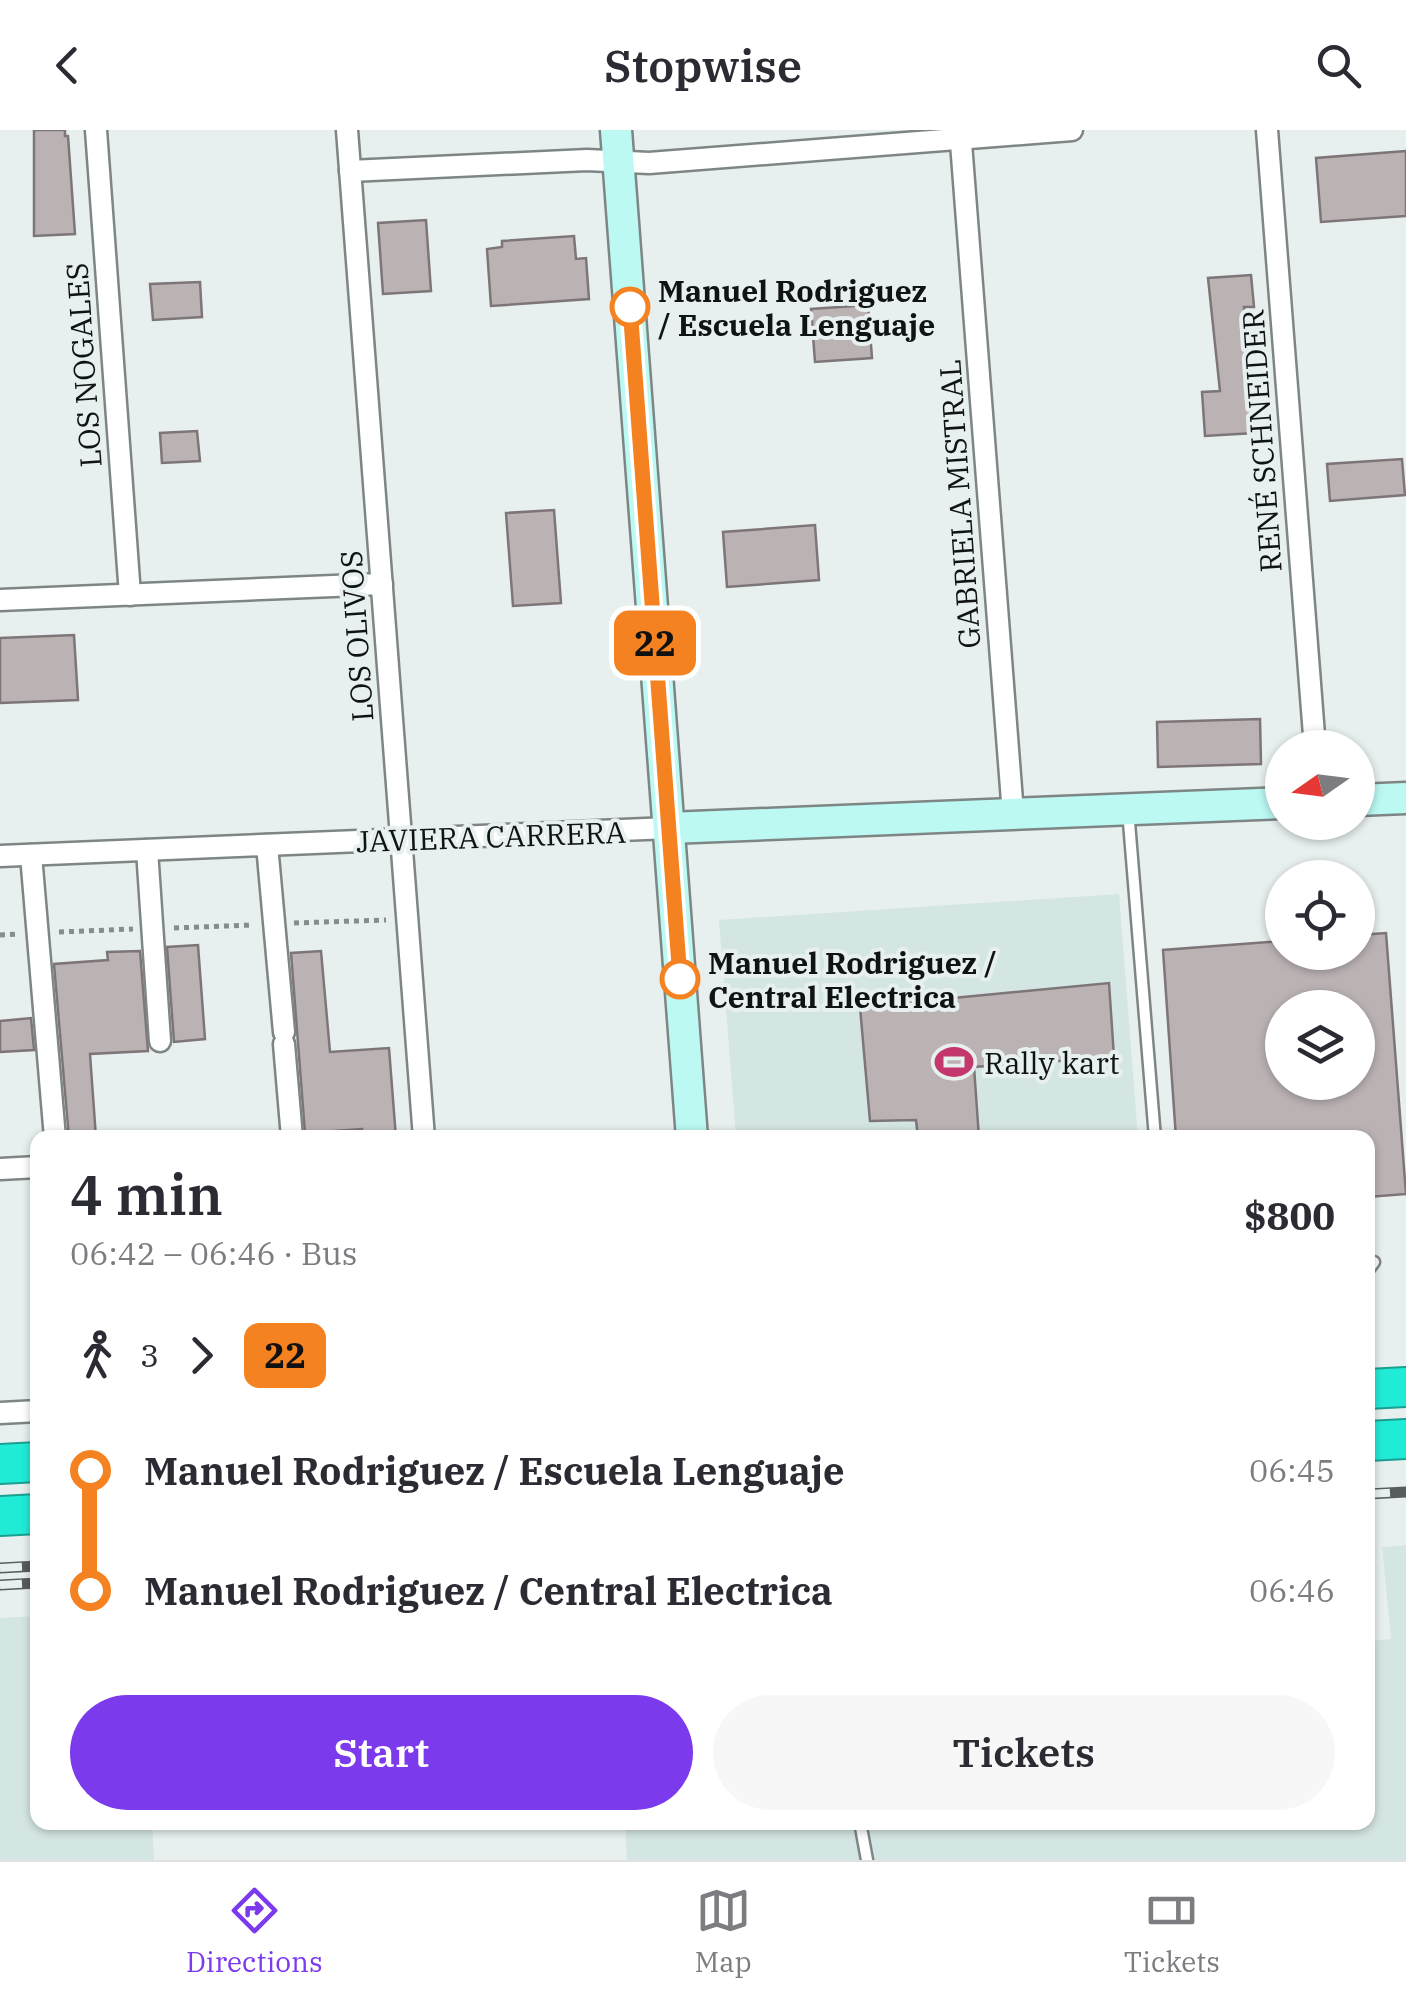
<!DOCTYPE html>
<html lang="en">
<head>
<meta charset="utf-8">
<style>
  :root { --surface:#fff; --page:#f7f7f7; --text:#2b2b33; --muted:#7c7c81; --line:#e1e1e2; --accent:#7c3aed }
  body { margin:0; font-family:"IBM Plex Serif",serif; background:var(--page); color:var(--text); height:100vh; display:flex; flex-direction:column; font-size:38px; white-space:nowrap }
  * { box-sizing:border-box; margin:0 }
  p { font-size:32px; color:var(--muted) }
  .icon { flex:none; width:55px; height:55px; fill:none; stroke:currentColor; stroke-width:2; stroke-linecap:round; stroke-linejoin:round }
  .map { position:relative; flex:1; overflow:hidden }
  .side { position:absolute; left:30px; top:1000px; width:1345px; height:700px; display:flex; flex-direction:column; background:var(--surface); border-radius:20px; box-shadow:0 2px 8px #0004 }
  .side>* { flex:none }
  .badge { padding:0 20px; border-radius:15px; font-size:35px; line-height:65px }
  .needle { width:65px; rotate:256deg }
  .buttons { position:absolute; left:1265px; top:600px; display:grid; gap:20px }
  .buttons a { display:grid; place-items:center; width:110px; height:110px; border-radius:50%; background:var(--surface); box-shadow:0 2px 8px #0004; font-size:50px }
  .map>.badge { position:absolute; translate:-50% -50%; box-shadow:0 0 0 5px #fff }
  .legs { display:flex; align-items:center; gap:15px; height:110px; padding:0 40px; font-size:32px }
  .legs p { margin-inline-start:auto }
  .summary { display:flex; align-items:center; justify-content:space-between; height:170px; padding:0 40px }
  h1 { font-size:55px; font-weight:600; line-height:75px }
  .action { display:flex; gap:20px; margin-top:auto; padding:20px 40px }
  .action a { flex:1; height:115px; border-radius:60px; background:var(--accent); color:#fff; font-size:40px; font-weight:600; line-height:115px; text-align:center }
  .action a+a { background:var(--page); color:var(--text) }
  ul { padding:0 40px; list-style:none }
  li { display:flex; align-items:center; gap:35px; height:120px; font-size:38px }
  li i { display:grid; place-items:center; width:15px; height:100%; margin:0 12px; background:currentColor }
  li i::after { content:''; width:25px; height:25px; margin:-12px; border:8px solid; border-radius:50%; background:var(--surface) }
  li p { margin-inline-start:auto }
  li:first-child i { background:linear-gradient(#0000 50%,currentColor 0) }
  li:last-child i { background:linear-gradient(currentColor 50%,#0000 0) }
  header { display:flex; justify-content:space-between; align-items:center; height:130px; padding:0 40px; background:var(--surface); font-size:45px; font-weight:600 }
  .tab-bar { display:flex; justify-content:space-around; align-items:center; height:140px; border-top:2px solid var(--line); background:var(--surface); font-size:28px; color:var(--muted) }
  .tab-bar a { display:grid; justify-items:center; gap:5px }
  .tab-bar .active { color:var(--accent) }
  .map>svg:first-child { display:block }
  .built { fill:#d4e6e3 }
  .building { fill:#bbb2b4; stroke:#7d7577; stroke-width:2.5; fill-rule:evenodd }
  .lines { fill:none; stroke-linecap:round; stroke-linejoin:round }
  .lane-casing { stroke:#7e8685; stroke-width:15 }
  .street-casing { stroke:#7e8685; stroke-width:25 }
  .secondary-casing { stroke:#7e8685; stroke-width:35 }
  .highway-casing { stroke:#1a9f92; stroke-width:42 }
  .path { stroke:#868c8b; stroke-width:5; stroke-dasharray:5 5; stroke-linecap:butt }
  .lane { stroke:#fff; stroke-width:10 }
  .street { stroke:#fff; stroke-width:20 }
  .secondary { stroke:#bcf9f3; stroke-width:30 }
  .highway { stroke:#20ebd7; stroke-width:38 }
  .rail-casing { stroke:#575c5c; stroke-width:11 }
  .rail { stroke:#e7f0ef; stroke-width:8; stroke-dasharray:22; stroke-linecap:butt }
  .line-1-casing { stroke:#fff; stroke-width:22 }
  .line-1 { stroke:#f58220; stroke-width:15 }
  .stop-1-dot { fill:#fff; stroke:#f58220; stroke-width:5 }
  .labels { text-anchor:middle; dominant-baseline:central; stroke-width:8; stroke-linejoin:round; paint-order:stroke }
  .stop-label { font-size:30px; font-weight:bold; fill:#101313; stroke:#e7f0ef; text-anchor:start }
  .street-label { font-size:30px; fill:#101313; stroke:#e7f0ef }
  .poi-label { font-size:30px; fill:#101313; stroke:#e7f0ef; text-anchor:start }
</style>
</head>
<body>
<header><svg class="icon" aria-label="back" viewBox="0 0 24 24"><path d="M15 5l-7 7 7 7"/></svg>Stopwise<svg class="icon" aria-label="search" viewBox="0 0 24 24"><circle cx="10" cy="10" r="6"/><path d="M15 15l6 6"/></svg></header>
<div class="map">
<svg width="1406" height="1730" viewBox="0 0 1406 1730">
  <rect width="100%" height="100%" fill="#e7f0ef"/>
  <!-- built -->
  <g class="built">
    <polygon points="1119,764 1138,1007 736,1007 719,790"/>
    <polygon points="1406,1415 1406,1730 627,1730 625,1693 1368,1692 1368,1511 1391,1509 1382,1417"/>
    <polygon points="37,1486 38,1692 152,1693 154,1730 0,1730 0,1488"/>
  </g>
  <!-- building -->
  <g class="building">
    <polygon points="34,0 65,0 65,6 68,6 75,104 34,106"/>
    <polygon points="1406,21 1406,86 1321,92 1316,28"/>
    <polygon points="426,90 431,161 383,164 378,93"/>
    <polygon points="574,106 576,129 586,128 589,169 491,176 487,119 502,117 502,111"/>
    <polygon points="1251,145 1254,177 1244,177 1254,303 1205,306 1202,262 1220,261 1208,148"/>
    <polygon points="200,152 202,187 153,190 150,154"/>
    <polygon points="868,175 872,228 815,232 811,179"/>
    <polygon points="197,301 200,331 162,333 160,303"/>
    <polygon points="1402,329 1405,365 1330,371 1327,334"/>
    <polygon points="554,380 561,473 513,476 506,383"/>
    <polygon points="815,395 819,450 727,457 723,402"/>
    <polygon points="74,505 78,570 0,573 0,508"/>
    <polygon points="1260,589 1261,634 1158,637 1157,592"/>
    <path d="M1386,803L1406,1064L1368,1067V1008H1176L1163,820L1282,811V822H1358V805ZM1282,878H1358V952H1282Z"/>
    <polygon points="198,815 205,909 174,912 167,817"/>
    <polygon points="140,821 148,921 90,924 96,1008 69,1008 54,834 108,830 107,822"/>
    <polygon points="321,821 330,922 389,918 396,1008 362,1008 362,999 305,1003 291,823"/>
    <polygon points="1109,853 1114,927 974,937 979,1008 918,1008 916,990 870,991 860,877"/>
    <polygon points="31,888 34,920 0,922 0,891"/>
  </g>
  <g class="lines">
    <!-- lane casing -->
    <g class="lane-casing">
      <g id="lane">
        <polyline points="1128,680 1155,1008"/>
        <polyline points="1368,1140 1374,1132"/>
        <polyline points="860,1692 867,1730"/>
      </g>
    </g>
    <!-- street casing -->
    <g class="street-casing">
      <g id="street">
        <polyline points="96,0 130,465"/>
        <polyline points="347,0 424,1008"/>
        <polyline points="960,0 1013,684"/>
        <polyline points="1267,0 1315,618"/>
        <polyline points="350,41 587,30 649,33 1072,0"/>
        <polyline points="0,470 382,454"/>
        <polyline points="267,715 284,902"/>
        <polyline points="147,720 160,911"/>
        <polyline points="31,725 55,1008"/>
        <polyline points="0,726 669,698"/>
        <polyline points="284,914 292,1008"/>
        <polyline points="0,1039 38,1037"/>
        <polyline points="0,1283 38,1281"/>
      </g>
    </g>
    <!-- secondary casing -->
    <g class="secondary-casing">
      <g id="secondary">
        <polyline points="616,0 692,1008"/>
        <polyline points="1358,670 1406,668"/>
        <polyline points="669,698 1282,673"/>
      </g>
    </g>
    <!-- highway casing -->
    <g class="highway-casing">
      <g id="highway">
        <polyline points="1368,1259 1406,1257"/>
        <polyline points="1368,1311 1406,1309"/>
        <polyline points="0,1334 38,1332"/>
        <polyline points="0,1386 38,1384"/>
      </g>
    </g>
    <!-- path -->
    <g class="path">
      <polyline points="294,793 386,790"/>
      <polyline points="174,798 253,795"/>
      <polyline points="59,802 133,799"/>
      <polyline points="0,805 18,804"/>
    </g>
    <!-- lane -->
    <use href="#lane" class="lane"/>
    <!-- street -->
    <use href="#street" class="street"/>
    <!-- secondary -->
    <use href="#secondary" class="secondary"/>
    <!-- highway -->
    <use href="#highway" class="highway"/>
    <!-- rail casing -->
    <g class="rail-casing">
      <g id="rail">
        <polyline points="1368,1364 1406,1362"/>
        <polyline points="0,1438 38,1436"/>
        <polyline points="0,1455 38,1453"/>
      </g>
    </g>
    <!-- rail -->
    <use href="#rail" class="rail"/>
  </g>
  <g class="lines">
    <!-- line-1 casing -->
    <g class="line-1-casing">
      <polyline id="line-1" points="630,177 680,849"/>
    </g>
    <!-- line-1 -->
    <use href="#line-1" class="line-1"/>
  </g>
  <!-- icons -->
  <defs>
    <g id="stadium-bare" transform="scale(3)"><path d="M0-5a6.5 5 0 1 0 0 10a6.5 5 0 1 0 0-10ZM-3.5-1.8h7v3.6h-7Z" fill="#c3376c" stroke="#e7f0ef" stroke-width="2.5" paint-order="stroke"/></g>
  </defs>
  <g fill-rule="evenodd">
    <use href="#stadium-bare" x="954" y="932"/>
  </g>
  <!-- markers -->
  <g class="stop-1-dot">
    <circle cx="630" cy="177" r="18"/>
    <circle cx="680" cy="849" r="18"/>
  </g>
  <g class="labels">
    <!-- stop labels -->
    <g class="stop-label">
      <text x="658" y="160">Manuel Rodriguez<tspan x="658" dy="34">/ Escuela Lenguaje</tspan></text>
      <text x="708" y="832">Manuel Rodriguez /<tspan x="708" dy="34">Central Electrica</tspan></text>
    </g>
    <!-- street labels -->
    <g class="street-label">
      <text transform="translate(83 235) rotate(-94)">LOS NOGALES</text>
      <text transform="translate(1261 311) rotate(-94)">RENÉ SCHNEIDER</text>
      <text transform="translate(959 374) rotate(-94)">GABRIELA MISTRAL</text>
      <text transform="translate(356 506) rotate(-94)">LOS OLIVOS</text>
      <text transform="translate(491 706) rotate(-2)">JAVIERA CARRERA</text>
    </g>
    <!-- poi labels -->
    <g class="poi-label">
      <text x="984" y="932">Rally kart</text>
    </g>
  </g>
</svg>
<div class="buttons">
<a><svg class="needle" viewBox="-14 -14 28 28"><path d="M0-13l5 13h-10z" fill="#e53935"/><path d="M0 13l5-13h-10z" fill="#7c7c81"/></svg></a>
<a><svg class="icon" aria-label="locate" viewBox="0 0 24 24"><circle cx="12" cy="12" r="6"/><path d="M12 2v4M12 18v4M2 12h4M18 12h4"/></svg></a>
<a><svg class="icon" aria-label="layers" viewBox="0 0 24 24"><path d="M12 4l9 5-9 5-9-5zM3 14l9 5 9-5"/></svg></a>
</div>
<b class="badge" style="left:655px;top:513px;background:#f58220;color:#111">22</b>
<section class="side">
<div class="summary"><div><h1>4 min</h1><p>06:42 – 06:46 · Bus</p></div><b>$800</b></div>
<div class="legs"><svg class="icon" aria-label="walk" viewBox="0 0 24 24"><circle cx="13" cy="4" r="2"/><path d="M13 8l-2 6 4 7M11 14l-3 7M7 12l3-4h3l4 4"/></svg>3<svg class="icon" aria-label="forward" viewBox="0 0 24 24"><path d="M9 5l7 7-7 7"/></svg><b class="badge" style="background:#f58220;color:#111">22</b></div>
<ul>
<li><i style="color:#f58220"></i><b>Manuel Rodriguez / Escuela Lenguaje</b><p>06:45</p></li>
<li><i style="color:#f58220"></i><b>Manuel Rodriguez / Central Electrica</b><p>06:46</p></li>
</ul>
<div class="action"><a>Start</a><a>Tickets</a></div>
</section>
</div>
<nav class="tab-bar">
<a class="active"><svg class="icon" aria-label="directions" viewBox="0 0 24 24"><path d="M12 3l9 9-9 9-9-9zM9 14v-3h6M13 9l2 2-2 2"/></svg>Directions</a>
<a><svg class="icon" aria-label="map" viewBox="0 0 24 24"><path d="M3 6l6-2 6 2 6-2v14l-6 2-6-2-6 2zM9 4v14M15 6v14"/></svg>Map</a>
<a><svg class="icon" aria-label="tickets" viewBox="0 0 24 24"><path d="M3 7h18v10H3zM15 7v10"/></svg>Tickets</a>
</nav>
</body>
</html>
